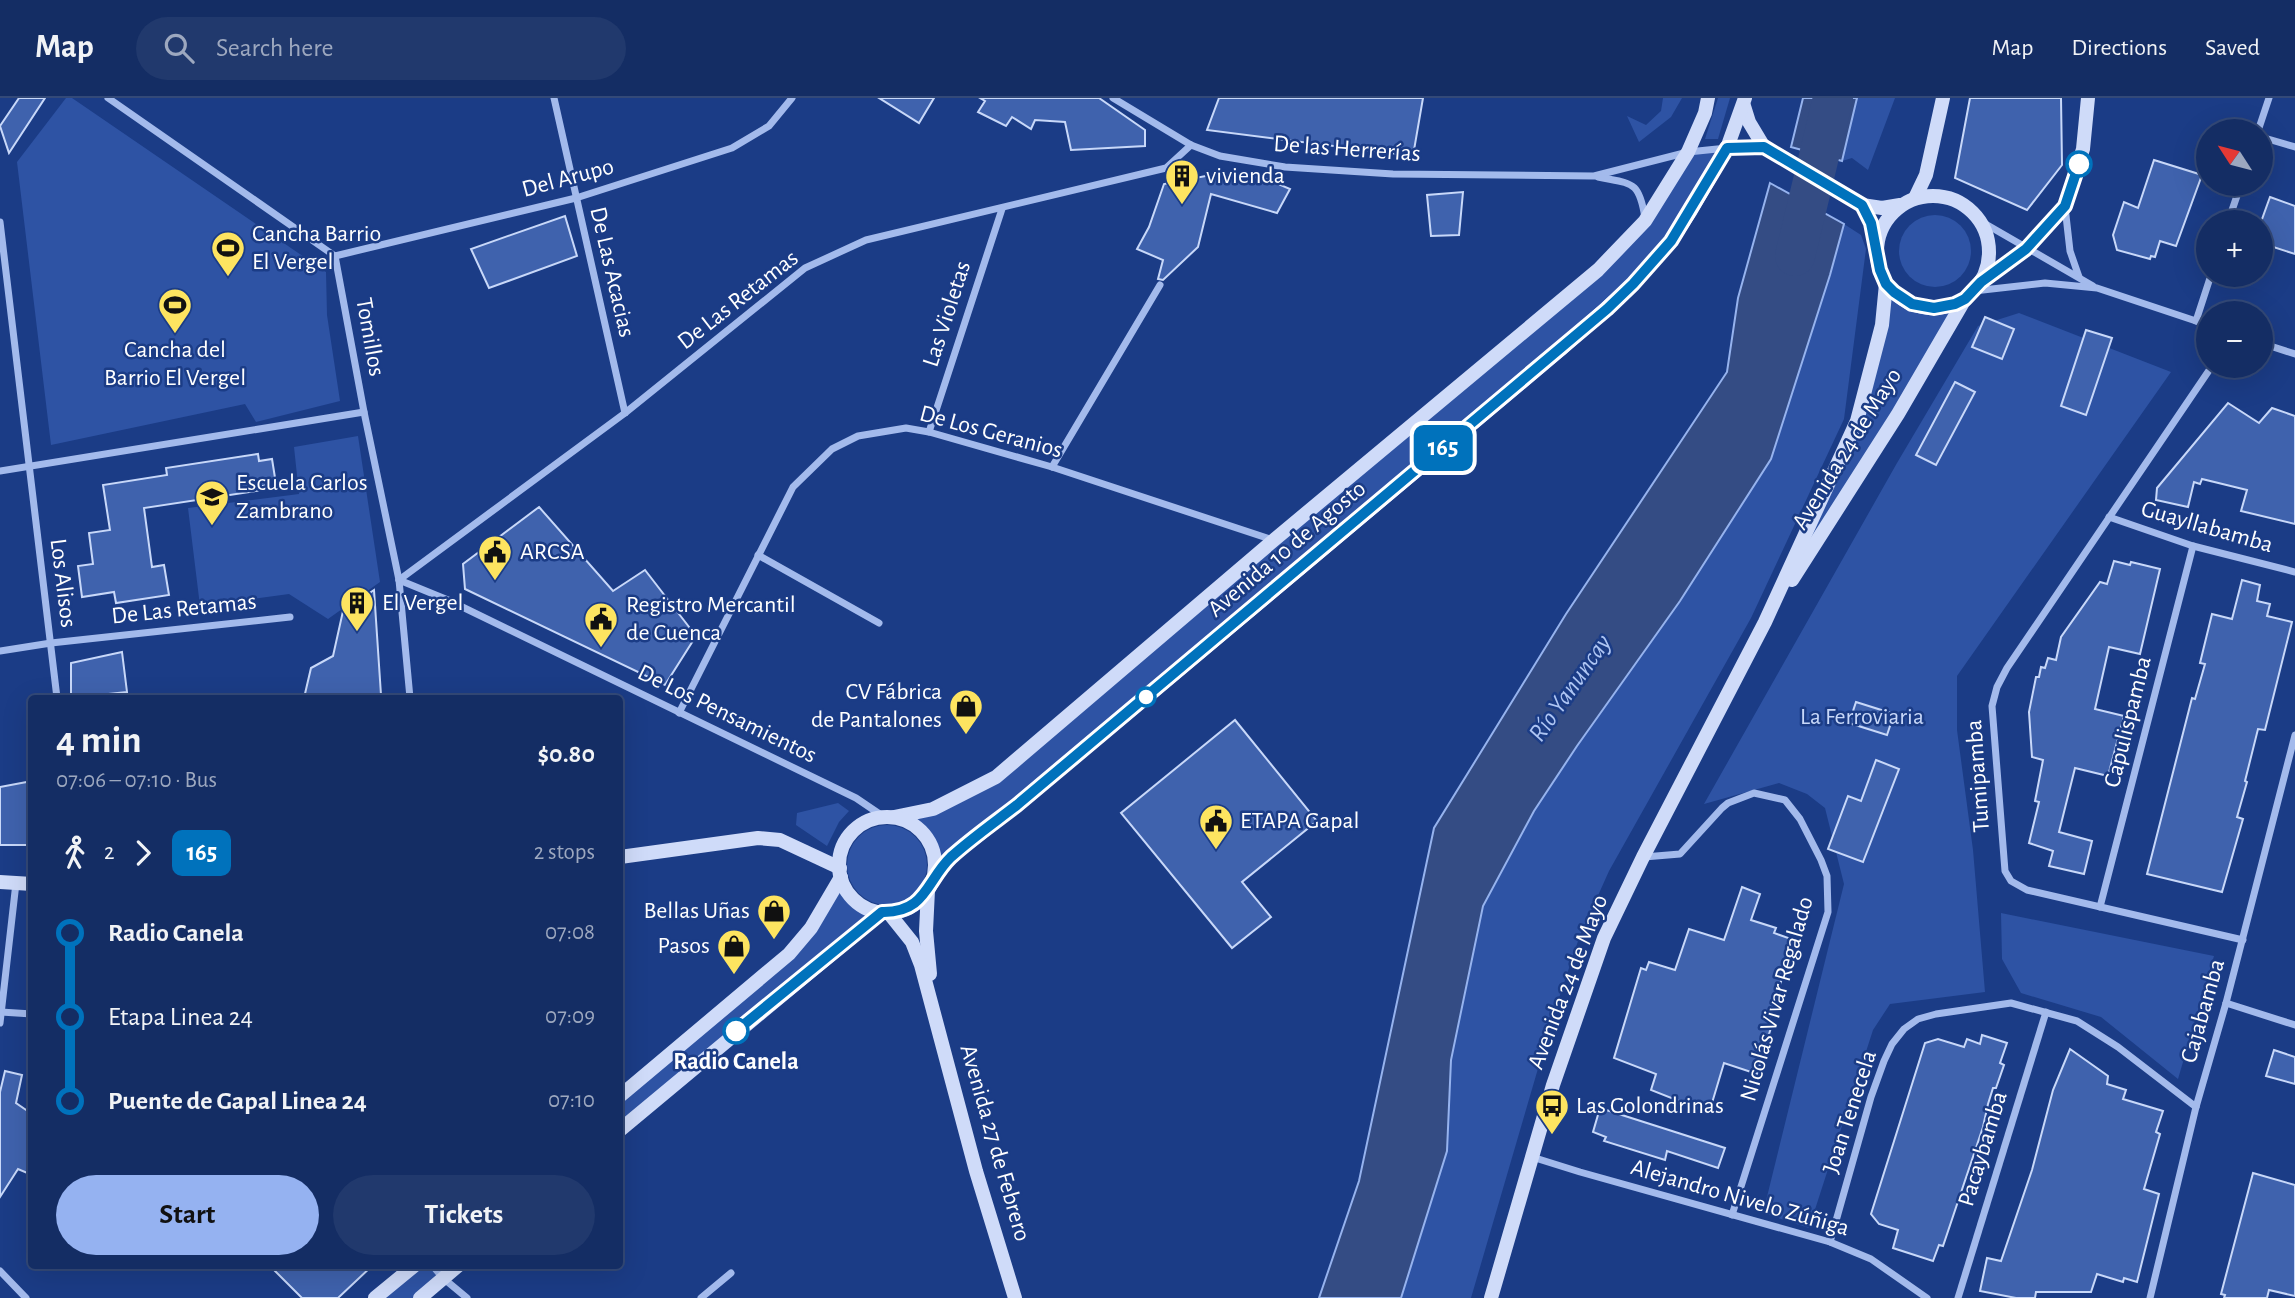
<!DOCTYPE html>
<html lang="en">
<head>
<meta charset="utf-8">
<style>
  :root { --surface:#142d64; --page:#21396d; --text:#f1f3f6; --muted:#9da8bf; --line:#334978; --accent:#95b2f1 }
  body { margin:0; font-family:"Alegreya Sans",sans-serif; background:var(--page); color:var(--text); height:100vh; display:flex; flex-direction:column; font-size:26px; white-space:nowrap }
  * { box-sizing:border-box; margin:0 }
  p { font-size:23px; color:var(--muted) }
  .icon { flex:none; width:38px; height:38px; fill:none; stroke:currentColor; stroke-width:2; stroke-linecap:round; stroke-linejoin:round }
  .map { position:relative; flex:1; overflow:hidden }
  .side { position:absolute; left:28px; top:597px; width:595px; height:574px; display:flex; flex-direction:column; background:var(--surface); border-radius:7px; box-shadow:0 7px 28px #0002,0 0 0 2px var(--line) }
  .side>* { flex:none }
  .badge { padding:0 14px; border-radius:10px; font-size:24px; line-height:46px }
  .needle { width:46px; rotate:306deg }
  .buttons { position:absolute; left:2196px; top:21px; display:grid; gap:14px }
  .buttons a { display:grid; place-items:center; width:77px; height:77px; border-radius:50%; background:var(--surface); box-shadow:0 7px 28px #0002,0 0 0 2px var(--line); font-size:35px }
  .map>.badge { position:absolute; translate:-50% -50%; box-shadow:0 0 0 4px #fff }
  .legs { display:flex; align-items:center; gap:10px; height:77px; padding:0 28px; font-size:23px }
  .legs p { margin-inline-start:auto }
  .overview { display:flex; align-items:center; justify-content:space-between; height:119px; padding:0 28px }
  h1 { font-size:38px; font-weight:700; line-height:52px }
  .cta { display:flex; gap:14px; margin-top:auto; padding:14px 28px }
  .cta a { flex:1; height:80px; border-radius:42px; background:var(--accent); color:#111; font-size:28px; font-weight:700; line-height:80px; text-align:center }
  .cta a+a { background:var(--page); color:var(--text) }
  ul { padding:0 28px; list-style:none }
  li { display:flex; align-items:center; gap:24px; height:84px; font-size:26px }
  li i { display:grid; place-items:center; width:10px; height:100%; margin:0 9px; background:currentColor }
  li i::after { content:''; width:18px; height:18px; margin:-9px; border:5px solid; border-radius:50%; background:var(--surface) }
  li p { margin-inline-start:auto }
  li:first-child i { background:linear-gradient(#0000 50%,currentColor 0) }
  li:last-child i { background:linear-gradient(currentColor 50%,#0000 0) }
  header { display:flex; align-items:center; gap:42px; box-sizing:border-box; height:98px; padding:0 35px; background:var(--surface); border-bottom:2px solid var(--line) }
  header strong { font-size:33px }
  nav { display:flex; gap:38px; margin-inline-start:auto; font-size:24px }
  .search { width:490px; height:63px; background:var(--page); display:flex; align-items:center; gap:18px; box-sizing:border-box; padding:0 24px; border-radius:38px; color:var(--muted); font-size:26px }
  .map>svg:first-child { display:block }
  .green { fill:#2e53a4 }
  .water { fill:#344c84; stroke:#96b3ee; stroke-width:2 }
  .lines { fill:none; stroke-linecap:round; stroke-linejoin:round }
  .river { stroke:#344c84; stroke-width:40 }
  .building { fill:#3f62ad; stroke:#c8d8f9; stroke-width:2 }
  .street { stroke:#a3baec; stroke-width:7 }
  .secondary { stroke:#cfdbf9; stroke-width:14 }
  .line-1-casing { stroke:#fff; stroke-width:16 }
  .line-1 { stroke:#0072bc; stroke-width:10 }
  .stop-1-dot { fill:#fff; stroke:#0072bc; stroke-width:3.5 }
  .labels { text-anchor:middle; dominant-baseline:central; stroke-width:5; stroke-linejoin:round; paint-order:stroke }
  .street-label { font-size:24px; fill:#fff; stroke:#1b3c86 }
  .poi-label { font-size:24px; fill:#fff; stroke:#1b3c86; text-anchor:start }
  .park-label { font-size:24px; fill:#c8d8f9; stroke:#1b3c86 }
  .stop-label { font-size:24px; font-weight:bold; fill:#fff; stroke:#1b3c86 }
  .water-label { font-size:26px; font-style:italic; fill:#aec5f3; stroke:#1b3c86 }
</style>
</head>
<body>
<header>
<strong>Map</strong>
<div class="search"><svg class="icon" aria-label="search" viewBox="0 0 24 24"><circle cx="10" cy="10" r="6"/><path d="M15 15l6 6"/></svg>Search here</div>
<nav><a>Map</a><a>Directions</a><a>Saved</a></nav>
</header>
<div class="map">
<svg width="2295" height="1200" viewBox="0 0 2295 1200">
  <rect width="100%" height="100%" fill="#1b3c86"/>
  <!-- green -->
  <g class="green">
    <polygon points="66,0 72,0 326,174 327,217 340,303 256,324 245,306 51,347 17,64"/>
    <polygon points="1663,0 1682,0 1671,19 1639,44 1627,18 1646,27 1661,13"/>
    <polygon points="1718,0 1730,0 1718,41 1705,41"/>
    <polygon points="1857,0 1895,0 1868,72 1852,60 1842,63"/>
    <path d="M1727,50L1633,186L935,770C933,742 920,728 894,719L996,679L1645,123L1688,54Z"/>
    <circle cx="1935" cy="153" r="36"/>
    <polygon points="1844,126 1861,137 1866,151 1844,321 1751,520 1609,773 1579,840 1556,909 1471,1200 1401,1200 1447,1053 1451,962 1483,808 1534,713 1577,648 1811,232 1830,177"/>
    <path d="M1889,195C1906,213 1936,222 1957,208L1784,489L1860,325Z"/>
    <polygon points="2019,215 2171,274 1957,578 1957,632 1973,752 1985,894 1890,906 1873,932 1809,1130 1763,1115 1844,786 1825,710 1807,696 1779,685 1704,706 1897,365 1978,228"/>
    <polygon points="358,338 380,484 328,521 289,496 200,508 188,410 299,396 294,349"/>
    <polygon points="838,705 849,713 839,724 827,748 796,727 797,715"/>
    <circle cx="887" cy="767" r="40"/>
    <path d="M841,779C848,799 861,810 882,814L620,1032V998L789,856Z"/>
    <polygon points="2001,815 2214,858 2178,981 2101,919 2021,895 2002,861"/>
    <polygon points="415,1167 459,1167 420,1200 375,1200"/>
  </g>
  <!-- water -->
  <g class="water">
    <polygon points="1803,0 1857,0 1842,63 1791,49"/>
    <polygon points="1770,85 1844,126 1830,177 1771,361 1680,503 1577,648 1534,713 1483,808 1451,962 1447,1053 1401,1200 1319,1200 1359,1083 1434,730 1566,516 1727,274 1738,200"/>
  </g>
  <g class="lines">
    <!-- river -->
    <polyline class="river" points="1795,158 1833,0"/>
  </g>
  <!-- building -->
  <g class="building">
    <polygon points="19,0 45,0 9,55 0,28"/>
    <polygon points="879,0 934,0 919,25"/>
    <polygon points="980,0 1099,0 1145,32 1145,48 1071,52 1065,24 1035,22 1031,31 1012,19 1006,28 978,14 985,3"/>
    <polygon points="1219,0 1423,0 1413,58 1207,32"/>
    <polygon points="1970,0 2061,0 2062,67 2027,112 1955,80"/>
    <polygon points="2154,62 2202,77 2176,148 2160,143 2155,159 2151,158 2150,161 2117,152 2113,137 2124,104 2138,110"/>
    <polygon points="1216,76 1264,80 1290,91 1277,115 1211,96 1198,149 1163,182 1158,181 1163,162 1137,151 1149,129 1164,86"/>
    <polygon points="1463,94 1459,137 1431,138 1427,97"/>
    <polygon points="2270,99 2295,108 2295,156 2261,145 2261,124"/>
    <polygon points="565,118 577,158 489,190 471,151"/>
    <polygon points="1985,219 2014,231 2002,261 1972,249"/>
    <polygon points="2086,232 2112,240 2086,317 2061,308"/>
    <polygon points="1955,284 1975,294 1936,367 1916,357"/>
    <polygon points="2228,305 2259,325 2272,310 2295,318 2295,426 2241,413 2247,392 2202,381 2200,386 2194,384 2188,409 2156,402 2157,390"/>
    <polygon points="258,356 259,363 272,361 276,386 262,388 263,392 144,410 152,469 164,467 169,497 116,505 114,494 82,499 78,468 93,466 89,435 110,432 103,387 167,377 166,370"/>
    <polygon points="539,409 613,493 645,472 696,538 665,587 465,491 463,466"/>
    <polygon points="2114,463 2130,467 2131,464 2160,471 2140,556 2109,549 2095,611 2124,618 2108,678 2075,670 2059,734 2092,743 2084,776 2049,768 2053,753 2029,745 2039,704 2035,703 2043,662 2032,659 2029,614 2036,579 2039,579 2041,569 2045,570 2048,560 2056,562 2061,539 2100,484 2107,486"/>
    <polygon points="2242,482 2260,487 2257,503 2270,506 2267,518 2292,524 2265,632 2258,631 2245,683 2247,684 2237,719 2243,721 2222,794 2147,776 2192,600 2195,601 2205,566 2200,565 2212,516 2232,521"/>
    <polygon points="374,492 381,597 304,600 311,570 333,558 343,513"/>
    <polygon points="122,554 127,594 71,600 71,565"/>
    <polygon points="1856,604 1894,616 1887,637 1849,625"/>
    <polygon points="1235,622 1317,723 1242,784 1271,819 1232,850 1121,715"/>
    <polygon points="1876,662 1899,671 1863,764 1828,751 1848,698 1861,703"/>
    <polygon points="32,683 32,747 0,747 0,689"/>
    <polygon points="1742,789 1760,796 1751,822 1776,830 1774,835 1794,842 1769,922 1773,923 1757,976 1724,965 1709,1015 1651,992 1656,976 1614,960 1641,870 1646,872 1649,864 1675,872 1689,831 1724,842"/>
    <polygon points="1982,937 2007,945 2000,965 2004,967 1996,990 1993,990 1988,1006 1983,1029 1943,1148 1939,1147 1933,1163 1893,1150 1898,1132 1879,1126 1871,1116 1925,945 1938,941 1964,949 1967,941 1980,946"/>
    <polygon points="2070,951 2108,978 2107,986 2126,992 2123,1001 2163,1013 2156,1034 2160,1036 2144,1091 2159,1096 2137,1184 2124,1180 2123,1184 2097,1176 2091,1194 2036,1194 2035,1200 2016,1200 1980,1193 1987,1160 2001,1163 2032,1072 2053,992"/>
    <polygon points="2274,952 2295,959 2295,986 2266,978"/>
    <polygon points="5,973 22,977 16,1005 32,1016 32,1077 18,1071 0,1099 0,994"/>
    <polygon points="1600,1010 1725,1050 1718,1070 1667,1053 1665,1062 1604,1043 1606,1039 1593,1034"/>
    <polygon points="2253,1075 2295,1087 2295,1198 2269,1192 2267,1200 2224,1200 2225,1197 2221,1196"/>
    <polygon points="269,1167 373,1167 338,1200 302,1200"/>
  </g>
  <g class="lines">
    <!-- street -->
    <g class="street">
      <polyline points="108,0 335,158 364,314 399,482 410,600"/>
      <polyline points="554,0 625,315"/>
      <polyline points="1113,0 1191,47 1220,58 1285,69 1393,76 1594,78 1688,54 1727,50"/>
      <polyline points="2258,33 2269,0"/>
      <polyline points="2261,39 2295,49"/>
      <path d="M1598,79C1632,86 1639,82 1645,120"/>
      <polyline points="2065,109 2070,153 2079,179"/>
      <polyline points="0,124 57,600"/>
      <polyline points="1982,124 2093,188"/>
      <polyline points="2228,124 2241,86"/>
      <polyline points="335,158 576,100 732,50 769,28 792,0"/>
      <polyline points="1974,193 2045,185 2097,190 2208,227"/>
      <polyline points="2196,223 2211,177"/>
      <polyline points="2261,245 2295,256"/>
      <polyline points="2212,268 2007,570 1997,589 1992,608 2005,773 2011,783 2027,792 2243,842"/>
      <polyline points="929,334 1002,111"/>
      <polyline points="1052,369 1160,187"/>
      <polyline points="0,373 364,314"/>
      <polyline points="2109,419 2193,448 2295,474"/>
      <polyline points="758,457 879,525"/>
      <polyline points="399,482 625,315 805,170 866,142 1166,70 1191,47"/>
      <polyline points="399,482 448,502 856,700 884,719"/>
      <polyline points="0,553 51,545 290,519"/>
      <polyline points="679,615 793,389 832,351 858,338 906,330 929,334 1052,369 1273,442"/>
      <polyline points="1644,759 1680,756 1722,710 1728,705 1754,695 1785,702 1800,721 1821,762 1827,778 1828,814 1732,1117"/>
      <polyline points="2100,809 2193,448"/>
      <polyline points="2226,905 2295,927"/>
      <polyline points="1,914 32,916"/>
      <polyline points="0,925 16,785"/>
      <polyline points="1532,1059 1580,1074 1830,1144 1871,1161 1927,1200"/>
      <polyline points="1830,1144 1871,999 1884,963 1892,946 1904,931 1918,921 1936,916 2011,905 2077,923 2118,949 2196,1009"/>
      <polyline points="432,1167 443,1180 467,1200"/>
      <polyline points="0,1173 26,1200"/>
      <polyline points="701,1200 731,1175"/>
      <polyline points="1958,1200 2046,914"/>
      <polyline points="2150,1200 2196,1009 2226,905 2295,637"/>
    </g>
    <!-- secondary -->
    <g class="secondary">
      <polyline points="1744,8 1749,24 1764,49 1862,107 1882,110 1900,107"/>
      <polyline points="1727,50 1764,49"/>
      <circle cx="1933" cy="154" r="56"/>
      <polyline points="1915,100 1926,77 1943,0"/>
      <polyline points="1862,107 1871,125 1876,149"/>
      <polyline points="1982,183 2026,151 2065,109 2083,51 2088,0"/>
      <polyline points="1792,482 1898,316 1965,201"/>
      <polyline points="894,719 933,711 996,679 1274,442 1598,172 1645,123 1688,54 1705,15 1708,0"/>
      <circle cx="887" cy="767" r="48"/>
      <polyline points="620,759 758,740 780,742 840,770"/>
      <polyline points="0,784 32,786"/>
      <polyline points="932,784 949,760 1017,707 1310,462 1560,252 1633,186 1671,143 1690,114 1727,50 1745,0"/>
      <polyline points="928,792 926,833 930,876"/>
      <polyline points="888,814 912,844 921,867 976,1073 1015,1200"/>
      <polyline points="620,998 789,856 811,830 841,779"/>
      <polyline points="620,1032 882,814"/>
      <polyline points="375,1200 415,1167"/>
      <polyline points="420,1200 459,1167"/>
      <polyline points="1491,1200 1553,987 1604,840 1643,759 1765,524 1857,323 1882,227 1886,186"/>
    </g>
  </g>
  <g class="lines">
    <!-- line-1 casing -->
    <g class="line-1-casing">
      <path id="line-1" d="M736,933L882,814C926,815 926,783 951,759C972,740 995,724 1017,707L1607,211L1633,186L1671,143L1727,50L1764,49L1862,107L1871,125L1880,172L1886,186L1894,194L1912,206L1934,210L1955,206L1965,201L1981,184L2026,151L2065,108L2079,66"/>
    </g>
    <!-- line-1 -->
    <use href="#line-1" class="line-1"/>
  </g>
  <!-- icons -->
  <defs>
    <g id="building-pin" transform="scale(1.75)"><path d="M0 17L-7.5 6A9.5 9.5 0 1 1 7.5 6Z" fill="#fde460" stroke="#1b3c86"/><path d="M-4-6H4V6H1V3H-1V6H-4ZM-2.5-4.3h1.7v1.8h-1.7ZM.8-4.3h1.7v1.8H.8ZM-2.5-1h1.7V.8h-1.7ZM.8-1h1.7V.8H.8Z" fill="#111"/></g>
    <g id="stadium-pin" transform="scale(1.75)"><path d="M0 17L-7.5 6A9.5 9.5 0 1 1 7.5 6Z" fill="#fde460" stroke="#1b3c86"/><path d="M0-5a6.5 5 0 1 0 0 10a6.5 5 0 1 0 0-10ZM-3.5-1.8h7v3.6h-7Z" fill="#111"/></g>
    <g id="school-pin" transform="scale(1.75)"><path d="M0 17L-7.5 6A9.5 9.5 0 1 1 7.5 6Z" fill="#fde460" stroke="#1b3c86"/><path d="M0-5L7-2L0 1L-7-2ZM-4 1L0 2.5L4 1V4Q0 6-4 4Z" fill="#111"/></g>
    <g id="civic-pin" transform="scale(1.75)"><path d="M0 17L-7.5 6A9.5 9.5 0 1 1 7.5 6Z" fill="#fde460" stroke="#1b3c86"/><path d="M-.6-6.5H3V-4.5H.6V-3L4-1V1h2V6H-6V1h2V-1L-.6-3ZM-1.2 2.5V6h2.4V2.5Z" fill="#111"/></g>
    <g id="shop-pin" transform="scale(1.75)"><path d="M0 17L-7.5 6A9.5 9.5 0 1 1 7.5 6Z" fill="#fde460" stroke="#1b3c86"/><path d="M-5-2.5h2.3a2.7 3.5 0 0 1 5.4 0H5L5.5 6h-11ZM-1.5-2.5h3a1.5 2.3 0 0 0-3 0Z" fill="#111"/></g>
    <g id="bus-pin" transform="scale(1.75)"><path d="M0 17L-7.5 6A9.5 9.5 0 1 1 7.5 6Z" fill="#fde460" stroke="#1b3c86"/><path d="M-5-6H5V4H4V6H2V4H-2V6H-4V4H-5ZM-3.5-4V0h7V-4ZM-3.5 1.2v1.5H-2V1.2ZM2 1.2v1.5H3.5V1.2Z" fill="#111"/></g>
  </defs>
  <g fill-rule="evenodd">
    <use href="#building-pin" x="1182" y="78"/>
    <use href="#stadium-pin" x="228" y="150"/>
    <use href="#stadium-pin" x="175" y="207"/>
    <use href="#school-pin" x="212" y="399"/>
    <use href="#civic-pin" x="495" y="454"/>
    <use href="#building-pin" x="357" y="505"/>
    <use href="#civic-pin" x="601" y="521"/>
    <use href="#shop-pin" x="966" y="608"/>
    <use href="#civic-pin" x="1216" y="723"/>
    <use href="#shop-pin" x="774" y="813"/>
    <use href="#shop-pin" x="734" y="848"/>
    <use href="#bus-pin" x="1552" y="1008"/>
  </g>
  <!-- markers -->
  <g class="stop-1-dot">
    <circle cx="2079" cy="66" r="12"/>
    <circle cx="1146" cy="599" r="9"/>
    <circle cx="736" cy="933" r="12"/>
  </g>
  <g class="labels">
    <!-- street labels -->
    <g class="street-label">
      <text transform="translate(1347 51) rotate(4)">De las Herrerías</text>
      <text transform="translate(568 80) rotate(-15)">Del Arupo</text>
      <text transform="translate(612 174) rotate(77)">De Las Acacias</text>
      <text transform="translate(738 202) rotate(-38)">De Las Retamas</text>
      <text transform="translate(947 216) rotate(-72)">Las Violetas</text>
      <text transform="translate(370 239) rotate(80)">Tomillos</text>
      <text transform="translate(991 334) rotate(15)">De Los Geranios</text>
      <text transform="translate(1847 351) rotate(-58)">Avenida 24 de Mayo</text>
      <text transform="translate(2207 429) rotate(16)">Guayllabamba</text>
      <text transform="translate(1287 451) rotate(-40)">Avenida 10 de Agosto</text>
      <text transform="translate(63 485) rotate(83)">Los Alisos</text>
      <text transform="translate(184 511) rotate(-6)">De Las Retamas</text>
      <text transform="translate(727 616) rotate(26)">De Los Pensamientos</text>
      <text transform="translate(2128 624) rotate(-76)">Capulispamba</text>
      <text transform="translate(1978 678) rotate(-94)">Tumipamba</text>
      <text transform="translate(1568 884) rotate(-69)">Avenida 24 de Mayo</text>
      <text transform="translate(1777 901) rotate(-74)">Nicolás Vivar Regalado</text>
      <text transform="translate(2203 913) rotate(-74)">Cajabamba</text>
      <text transform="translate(1850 1014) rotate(-72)">Joan Tenecela</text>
      <text transform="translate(995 1045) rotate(74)">Avenida 27 de Febrero</text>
      <text transform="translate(1983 1051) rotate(-73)">Pacaybamba</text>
      <text transform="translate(1740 1100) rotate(16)">Alejandro Nivelo Zúñiga</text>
    </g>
    <!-- poi labels -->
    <g class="poi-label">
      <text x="1206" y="78">vivienda</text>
      <text x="252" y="136">Cancha Barrio<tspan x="252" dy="28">El Vergel</tspan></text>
      <text x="175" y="252" text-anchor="middle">Cancha del<tspan x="175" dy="28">Barrio El Vergel</tspan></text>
      <text x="236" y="385">Escuela Carlos<tspan x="236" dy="28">Zambrano</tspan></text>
      <text x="520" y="454">ARCSA</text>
      <text x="382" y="505">El Vergel</text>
      <text x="626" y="507">Registro Mercantil<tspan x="626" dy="28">de Cuenca</tspan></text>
      <text x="942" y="594" text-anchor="end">CV Fábrica<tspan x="942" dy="28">de Pantalones</tspan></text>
      <text x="1240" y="723">ETAPA Gapal</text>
      <text x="750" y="813" text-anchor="end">Bellas Uñas</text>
      <text x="710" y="848" text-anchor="end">Pasos</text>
      <text x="1576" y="1008">Las Golondrinas</text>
    </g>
    <!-- park labels -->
    <g class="park-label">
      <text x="1862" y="619">La Ferroviaria</text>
    </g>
    <!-- stop labels -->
    <g class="stop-label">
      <text x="736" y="964">Radio Canela</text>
    </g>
    <!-- water labels -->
    <g class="water-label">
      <text transform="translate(1570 590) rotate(-55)">Río Yanuncay</text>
    </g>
  </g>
</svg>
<div class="buttons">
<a><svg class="needle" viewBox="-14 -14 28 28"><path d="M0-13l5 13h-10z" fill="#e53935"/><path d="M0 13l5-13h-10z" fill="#9da8bf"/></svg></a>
<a>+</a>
<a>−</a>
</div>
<b class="badge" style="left:1443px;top:350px;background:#0072bc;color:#fff">165</b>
<section class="side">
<div class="overview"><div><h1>4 min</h1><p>07:06 – 07:10 · Bus</p></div><b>$0.80</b></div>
<div class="legs"><svg class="icon" aria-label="walk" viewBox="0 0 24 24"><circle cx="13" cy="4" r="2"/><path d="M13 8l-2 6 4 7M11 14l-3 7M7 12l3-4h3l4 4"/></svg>2<svg class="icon" aria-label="forward" viewBox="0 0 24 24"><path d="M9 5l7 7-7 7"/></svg><b class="badge" style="background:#0072bc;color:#fff">165</b><p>2 stops</p></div>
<ul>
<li><i style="color:#0072bc"></i><b>Radio Canela</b><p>07:08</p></li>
<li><i style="color:#0072bc"></i><span>Etapa Linea 24</span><p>07:09</p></li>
<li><i style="color:#0072bc"></i><b>Puente de Gapal Linea 24</b><p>07:10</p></li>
</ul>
<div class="cta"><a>Start</a><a>Tickets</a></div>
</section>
</div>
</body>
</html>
